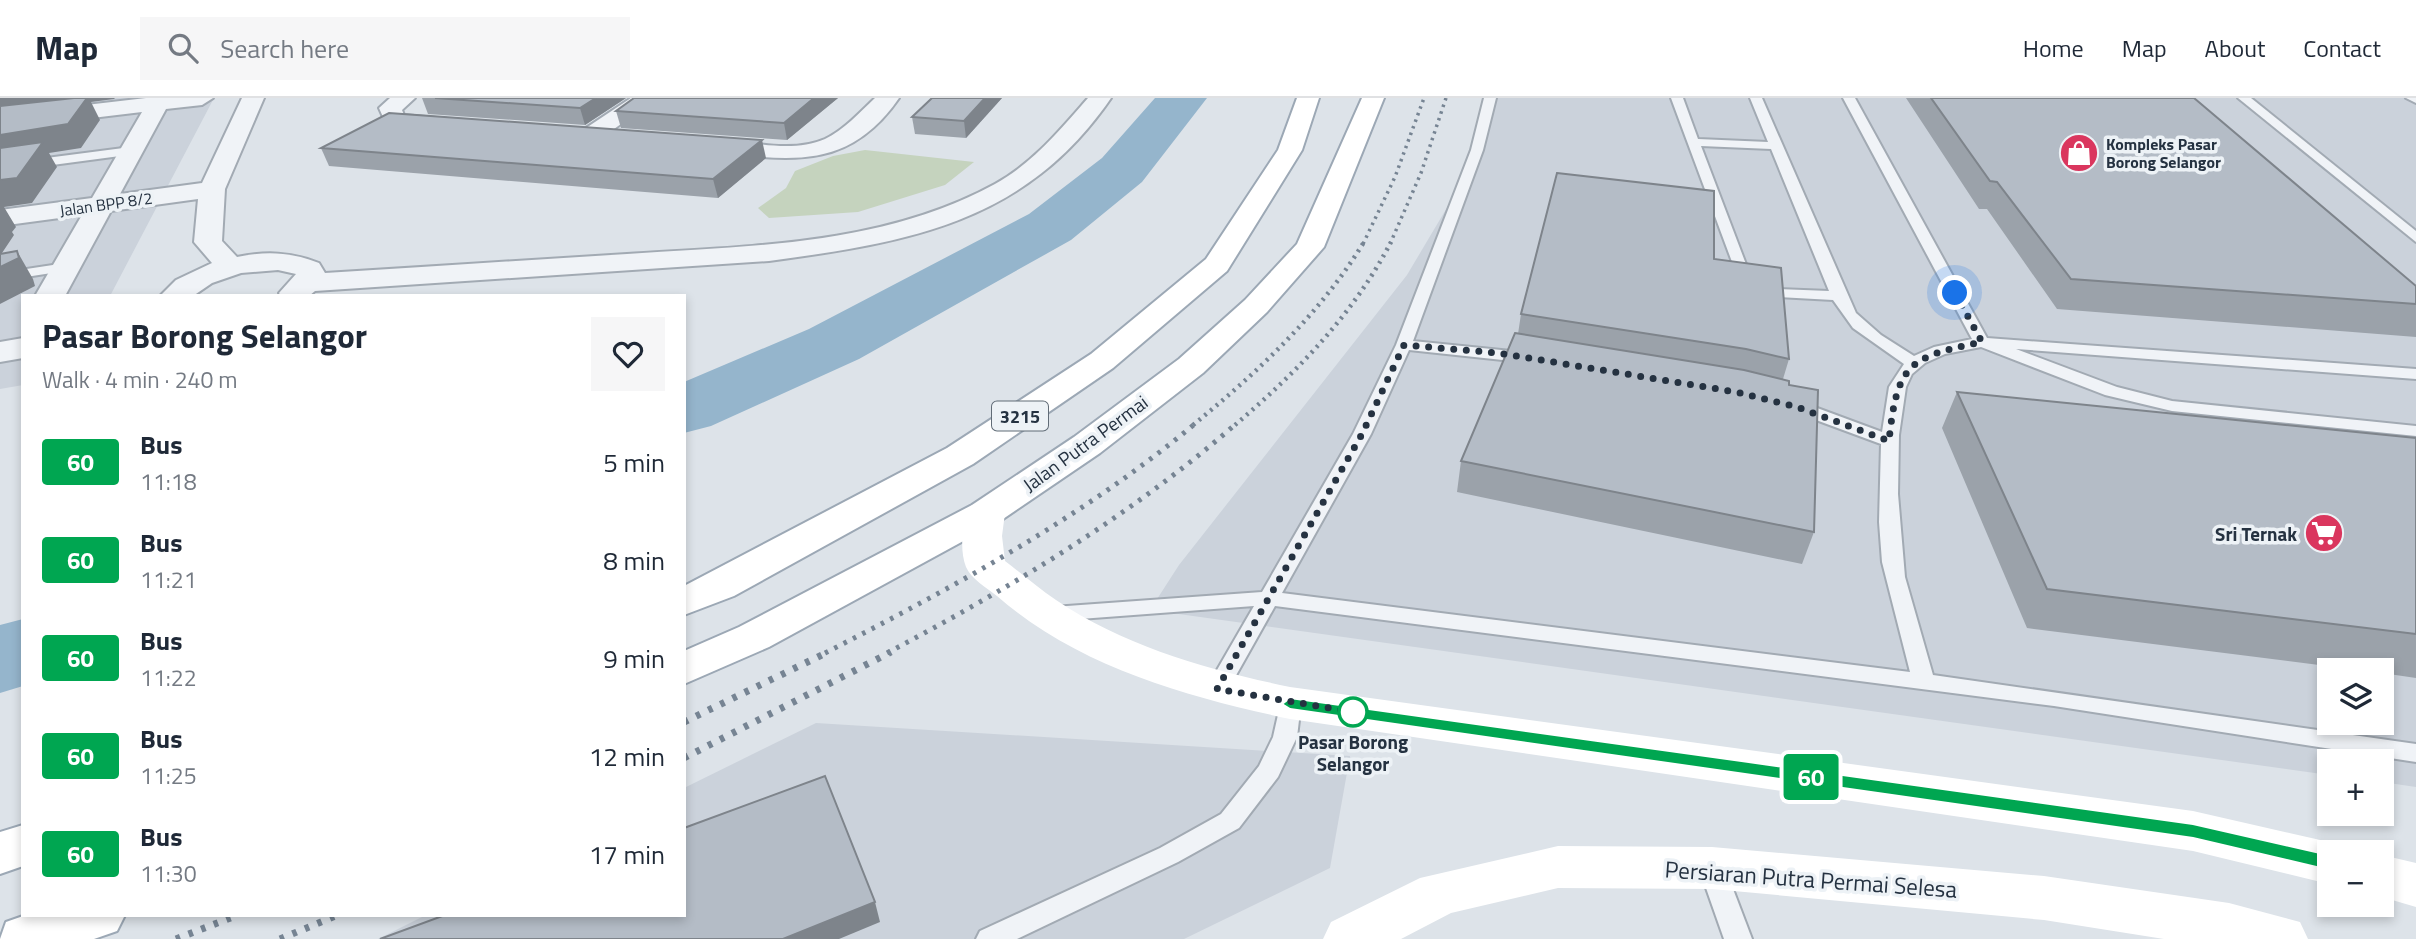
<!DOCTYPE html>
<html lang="en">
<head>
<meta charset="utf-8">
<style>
  :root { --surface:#fff; --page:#f6f6f7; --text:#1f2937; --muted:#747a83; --line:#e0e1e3 }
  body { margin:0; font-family:"Titillium Web",sans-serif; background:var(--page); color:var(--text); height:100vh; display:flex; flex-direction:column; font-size:26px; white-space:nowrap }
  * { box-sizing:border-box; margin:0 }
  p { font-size:23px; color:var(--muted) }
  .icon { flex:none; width:38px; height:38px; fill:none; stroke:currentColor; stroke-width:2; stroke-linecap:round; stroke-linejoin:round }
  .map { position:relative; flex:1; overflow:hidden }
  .panel { position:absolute; left:21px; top:196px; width:665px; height:623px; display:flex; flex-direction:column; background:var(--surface); border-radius:0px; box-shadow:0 4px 10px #0003 }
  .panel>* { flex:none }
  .badge { padding:0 14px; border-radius:5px; font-size:24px; line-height:46px }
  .tools { position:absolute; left:2317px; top:560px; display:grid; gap:14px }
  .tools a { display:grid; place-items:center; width:77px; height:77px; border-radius:0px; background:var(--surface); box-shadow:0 4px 10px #0003; font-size:35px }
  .you { position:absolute; width:35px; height:35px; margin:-18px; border:5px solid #fff; border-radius:50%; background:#1a73e8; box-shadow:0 0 0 10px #1a73e833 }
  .map>.badge { position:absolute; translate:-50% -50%; box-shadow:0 0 0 4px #fff }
  .round { display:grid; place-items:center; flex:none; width:74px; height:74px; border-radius:0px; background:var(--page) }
  .overview { display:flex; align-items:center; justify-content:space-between; height:119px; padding:0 21px }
  h1 { font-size:33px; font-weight:700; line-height:52px }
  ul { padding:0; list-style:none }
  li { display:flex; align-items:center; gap:21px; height:98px; padding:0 21px }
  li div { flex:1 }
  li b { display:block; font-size:26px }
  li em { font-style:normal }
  li .badge { min-width:77px; font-weight:700; text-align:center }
  header { display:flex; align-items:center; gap:42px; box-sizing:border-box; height:98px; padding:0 35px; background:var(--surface); border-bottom:2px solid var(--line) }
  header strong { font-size:33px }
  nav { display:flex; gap:38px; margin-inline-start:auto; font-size:24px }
  .search { width:490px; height:63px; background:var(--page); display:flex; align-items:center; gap:18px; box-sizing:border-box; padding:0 24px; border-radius:0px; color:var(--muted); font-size:26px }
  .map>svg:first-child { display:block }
  .built { fill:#cbd2db; fill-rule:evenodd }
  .green { fill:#c5d3be }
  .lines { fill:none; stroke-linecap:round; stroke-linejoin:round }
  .river { fill:#95b5cc; fill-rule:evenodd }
  .lane-casing { stroke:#a2aab3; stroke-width:4 }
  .street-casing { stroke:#a2aab3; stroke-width:4 }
  .primary-casing { stroke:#9ca8b5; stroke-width:4 }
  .lane { fill:#f0f3f7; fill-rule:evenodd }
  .street { fill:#f0f3f7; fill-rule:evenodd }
  .secondary { fill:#fff; fill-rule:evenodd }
  .primary { fill:#fff; fill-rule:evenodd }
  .rail-far3 { stroke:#768493; stroke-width:3.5; stroke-dasharray:2.5 4.5; stroke-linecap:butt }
  .rail-far2 { stroke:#768493; stroke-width:4.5; stroke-dasharray:2.5 5; stroke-linecap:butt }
  .rail-far1 { stroke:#768493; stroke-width:5; stroke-dasharray:3.5 7; stroke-linecap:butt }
  .rail { stroke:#768493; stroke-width:7; stroke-dasharray:4.5 9; stroke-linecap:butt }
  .wall { fill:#9ba2aa }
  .shaded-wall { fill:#7e848b }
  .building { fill:#b4bcc6; stroke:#7e848b; stroke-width:2 }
  .line { fill:#00a651; stroke:#fff; stroke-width:2 }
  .walk { stroke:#253241; stroke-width:7; stroke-dasharray:0 12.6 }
  .stop-dot { fill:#fff; stroke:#00a651; stroke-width:3.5 }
  .labels { text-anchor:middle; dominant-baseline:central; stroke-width:7; stroke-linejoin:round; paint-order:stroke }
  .far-poi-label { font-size:16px; font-weight:bold; fill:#253241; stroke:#edf2f6; text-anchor:start }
  .far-street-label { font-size:16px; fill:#253241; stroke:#edf2f6 }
  .shield { fill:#edf2f6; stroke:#616c77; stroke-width:2 }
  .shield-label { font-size:18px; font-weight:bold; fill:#253241 }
  .street-label { font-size:19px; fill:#253241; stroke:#edf2f6 }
  .poi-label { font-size:19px; font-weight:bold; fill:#253241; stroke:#edf2f6; text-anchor:end }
  .stop-label { font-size:19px; font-weight:bold; fill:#253241; stroke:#edf2f6 }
  .near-street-label { font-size:23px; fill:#253241; stroke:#edf2f6 }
</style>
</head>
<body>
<header>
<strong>Map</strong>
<div class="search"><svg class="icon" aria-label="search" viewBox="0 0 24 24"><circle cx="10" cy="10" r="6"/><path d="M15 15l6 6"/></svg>Search here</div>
<nav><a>Home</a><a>Map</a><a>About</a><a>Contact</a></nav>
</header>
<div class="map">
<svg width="2416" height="841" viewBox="0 0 2416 841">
  <rect width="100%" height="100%" fill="#dde3e9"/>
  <!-- built -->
  <g class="built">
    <polygon points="0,0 214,0 110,198 23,198 23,287 0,291"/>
    <path d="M1483,0H2416V689L2382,684V663H2329V677L1150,512L1179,467L1407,177L1480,54ZM2329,572H2382V625H2329Z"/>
    <polygon points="816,625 1350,658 1330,770 1184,841 378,841 426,817 684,817 684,690"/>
  </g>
  <!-- green -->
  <polygon class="green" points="865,52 974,64 945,87 858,114 769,120 758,110 786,90 795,73 833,58"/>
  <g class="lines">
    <!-- river -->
    <g class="river">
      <polygon points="1155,0 1207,0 1142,84 1071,142 859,261 711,328 684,335 684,284 809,231 1029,116 1102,60"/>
      <polygon points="23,521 23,588 0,595 0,527"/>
    </g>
    <!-- lane casing -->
    <g class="lane-casing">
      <g id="lane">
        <path d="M1484,0H1496L1483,52L1413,243L1531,255L1539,260L1531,265L1409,252L1371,336L1282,495L1910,574L1882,464L1879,424L1881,346L1789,312L1786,308L1789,304H1801L1882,334L1889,289L1904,266L1853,230L1833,202L1777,199L1741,188L1671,0H1683L1698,41L1768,44L1750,0H1762L1856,215L1881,237L1914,258L1934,249L1972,241L1843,0H1855L1987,240L2416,271V281L2016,251L2117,289L2172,303L2416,328V338L2172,313L2105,297L1981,249L1945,256L1925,265L1912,276L1906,289L1899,337L1898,396L1905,479L1933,577L2416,646V664L2054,608L1275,508L1225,597H1209L1206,591L1254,508L1053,523L1046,521L1042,516L1046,511L1053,509L1262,494L1353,336L1396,247L1471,52ZM1701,48L1771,51L1829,193L1778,191L1752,182Z"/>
        <polygon points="2238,0 2251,0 2416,133 2416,144"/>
        <polygon points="2406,0 2416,0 2416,5"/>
        <polygon points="131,49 135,50 135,56 0,74 0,66"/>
        <polygon points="66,165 73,169 71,172 0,183 0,175"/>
        <polygon points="1290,597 1298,599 1301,605 1297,639 1278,679 1239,730 1178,764 1017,841 976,841 980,833 1160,750 1221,716 1259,668 1273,639 1282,599"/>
        <polygon points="1712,759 1721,762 1725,770 1752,841 1724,841 1699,770 1703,762"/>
      </g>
    </g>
    <!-- street casing -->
    <g class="street-casing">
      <g id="street">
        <path d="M146,0H213L202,7L166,11L120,96L202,85L242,0H264L225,91L222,143L237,159C266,153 291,154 319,165L325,175C426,169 526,162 627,156C751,148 884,147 995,86C1034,64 1059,33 1088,0H1111C1025,125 910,144 769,163L315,193L309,198H281L279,195L296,176L278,172L241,175L212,185L193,198H160L176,182L212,165L194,144L198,101L111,113L65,198H35L82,117L0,128V112L92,100L142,14L0,31V17Z"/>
        <polygon points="390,0 415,0 402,12 404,17 447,21 451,26 447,31 439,33 387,28 379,10"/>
        <polygon points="631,0 657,0 596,44 580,44 576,39 580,34"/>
        <path d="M875,0H899C848,74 789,62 712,54L704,52L700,47L704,42L712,40C747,43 791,56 825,41C844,32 860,14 875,0Z"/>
        <polygon points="23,240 23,260 0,264 0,244"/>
      </g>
    </g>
    <!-- primary casing -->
    <g class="primary-casing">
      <g id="primary">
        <polygon points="1297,0 1319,0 1302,52 1227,173 1113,270 973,366 734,498 684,517 684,488 947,350 1091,256 1206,161 1278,52"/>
        <polygon points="1362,0 1384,0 1324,149 1267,214 1203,275 1100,355 1000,423 769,549 684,586 684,553 739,529 972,407 1074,339 1179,261 1245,202 1297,146"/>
        <polygon points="23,727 23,768 0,776 0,734"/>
        <polygon points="26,817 125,817 117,833 94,841 0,841 6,824"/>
      </g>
    </g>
    <!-- lane -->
    <use href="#lane" class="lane"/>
    <!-- street -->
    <use href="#street" class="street"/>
    <!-- secondary -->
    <g class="secondary">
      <path d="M986,404L1000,407L1005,415L1002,438L1005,463C1022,476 1038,490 1056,502C1126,549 1209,572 1290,589L2193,713L2329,744L2347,750L2349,754H2329V786L2193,753L1290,621C1187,599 1078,569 997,498C987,490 971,481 966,469C959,451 962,422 972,407Z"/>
      <polygon points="1558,748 1712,749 2044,778 2229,805 2300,824 2308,841 2164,841 2044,822 1712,791 1558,790 1451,815 1401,841 1323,841 1331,824 1420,780"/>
      <polygon points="2382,757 2416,765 2416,809 2382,799"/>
    </g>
    <!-- primary -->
    <use href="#primary" class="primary"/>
    <!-- rail-far3 -->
    <g class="rail-far3">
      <polyline points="1363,146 1395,79 1424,0"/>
      <polyline points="1390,146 1421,75 1446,0"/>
    </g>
    <!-- rail-far2 -->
    <g class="rail-far2">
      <path d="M1193,327C1258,274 1320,216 1364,144"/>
      <path d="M1235,327C1297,274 1353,217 1391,144"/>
    </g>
    <!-- rail-far1 -->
    <g class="rail-far1">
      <path d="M825,555C954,489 1083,419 1196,325"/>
      <path d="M887,555C1010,490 1132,417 1237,325"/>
    </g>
    <!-- rail -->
    <g class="rail">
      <polyline points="684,624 828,554"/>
      <polyline points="684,660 891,554"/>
      <polyline points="176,841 238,817"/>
      <polyline points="280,841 338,817"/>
    </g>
  </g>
  <!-- wall -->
  <g class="wall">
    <polygon points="422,0 626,0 585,27 428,16"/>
    <polygon points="634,0 838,0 787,42 621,30 616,13"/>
    <polygon points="1002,0 966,40 915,36 912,19"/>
    <polygon points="1906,0 2194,0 2416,188 2416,239 2057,211 1987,111 1979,111"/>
    <polygon points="321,50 766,60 718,100 329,68"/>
    <polygon points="1714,161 1789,261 1783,281 1814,434 1802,466 1457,394 1461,363 1518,236 1521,216"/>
    <polygon points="1957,294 2416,340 2416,580 2382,575 2382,572 2358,572 2027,530 1942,330"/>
  </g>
  <!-- shaded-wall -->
  <g class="shaded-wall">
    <polygon points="0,0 115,0 114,1 91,4 100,22 81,50 49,55 57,69 32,105 4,109 16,129 12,134 14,137 0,158"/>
    <polygon points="596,0 626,0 585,27 580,10"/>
    <polygon points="814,0 838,0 787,42 784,25"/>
    <polygon points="985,0 1002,0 966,40 964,23"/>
    <polygon points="762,42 766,60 718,100 713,81"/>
    <polygon points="17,153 33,181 35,188 0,206 0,169"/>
    <polygon points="875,804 880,824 839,841 783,841"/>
  </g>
  <!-- building -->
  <g class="building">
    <polygon points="74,0 87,0 68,26 0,37 0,8"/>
    <polygon points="435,0 596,0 580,10"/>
    <polygon points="634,0 814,0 784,25 616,13"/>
    <polygon points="932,0 985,0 964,23 912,19"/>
    <polygon points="1931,0 2194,0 2416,188 2416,206 2071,181 1997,84 1990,83"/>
    <polygon points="389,15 762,42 713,81 321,50"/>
    <polygon points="43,44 17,80 0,82 0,50"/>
    <polygon points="1557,75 1714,93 1714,161 1781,170 1789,261 1746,251 1521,216"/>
    <polygon points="17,153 19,160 0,169 0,156"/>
    <polygon points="1515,235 1744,272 1789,283 1789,287 1818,292 1814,434 1461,363"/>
    <polygon points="1957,294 2416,340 2416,536 2047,491"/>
    <polygon points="825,678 875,804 783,841 380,841 445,817 684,817 684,730"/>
  </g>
  <!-- line -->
  <polygon class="line" points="1290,600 2193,726 2329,757 2338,765 2329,772 2193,740 1290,611 1282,606"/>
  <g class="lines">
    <!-- walk -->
    <path class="walk" d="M1353,614L1217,591L1362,336L1404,247L1498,255L1736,294L1797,309L1889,343C1897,266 1908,259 1982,244L1955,195"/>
  </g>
  <!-- icons -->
  <defs>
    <g id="shop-disc" transform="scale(2.0125)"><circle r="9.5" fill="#da365e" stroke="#edf2f6"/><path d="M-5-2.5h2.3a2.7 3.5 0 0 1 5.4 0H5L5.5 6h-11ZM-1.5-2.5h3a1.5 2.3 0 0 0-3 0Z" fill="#fff"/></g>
    <g id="supermarket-disc" transform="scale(2.0125)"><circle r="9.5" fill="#da365e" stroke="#edf2f6"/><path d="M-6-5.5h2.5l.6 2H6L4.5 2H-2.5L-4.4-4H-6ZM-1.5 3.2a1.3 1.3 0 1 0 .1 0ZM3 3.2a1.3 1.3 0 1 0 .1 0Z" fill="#fff"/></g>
  </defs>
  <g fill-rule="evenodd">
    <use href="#shop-disc" x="2079" y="55"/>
    <use href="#supermarket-disc" x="2324" y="435"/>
  </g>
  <!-- markers -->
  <circle class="stop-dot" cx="1353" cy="614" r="14"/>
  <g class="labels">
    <!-- far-poi labels -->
    <g class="far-poi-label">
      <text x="2106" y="46">Kompleks Pasar<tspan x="2106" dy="18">Borong Selangor</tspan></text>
    </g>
    <!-- far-street labels -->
    <g class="far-street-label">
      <text transform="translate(106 106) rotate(-8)">Jalan BPP 8/2</text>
    </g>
    <!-- shield labels -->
    <rect class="shield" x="992" y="303.5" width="56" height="29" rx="5"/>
    <g class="shield-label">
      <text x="1020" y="318">3215</text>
    </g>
    <!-- street labels -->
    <g class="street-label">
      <text transform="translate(1085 345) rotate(-36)">Jalan Putra Permai</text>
    </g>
    <!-- poi labels -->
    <g class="poi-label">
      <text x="2297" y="435">Sri Ternak</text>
    </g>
    <!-- stop labels -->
    <g class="stop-label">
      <text x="1353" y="643">Pasar Borong<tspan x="1353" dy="22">Selangor</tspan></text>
    </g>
    <!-- near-street labels -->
    <g class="near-street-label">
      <text transform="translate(1811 781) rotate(4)">Persiaran Putra Permai Selesa</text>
    </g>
  </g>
</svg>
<div class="tools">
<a><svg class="icon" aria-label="layers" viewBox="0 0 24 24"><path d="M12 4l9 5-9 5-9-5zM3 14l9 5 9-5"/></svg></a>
<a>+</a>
<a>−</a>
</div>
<div class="you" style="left:1955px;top:195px"></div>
<b class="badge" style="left:1811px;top:679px;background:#00a651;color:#fff">60</b>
<section class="panel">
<div class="overview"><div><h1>Pasar Borong Selangor</h1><p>Walk · 4 min · 240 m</p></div><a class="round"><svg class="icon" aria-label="heart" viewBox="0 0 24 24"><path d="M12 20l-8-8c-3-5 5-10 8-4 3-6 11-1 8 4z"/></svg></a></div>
<ul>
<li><span class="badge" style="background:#00a651;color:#fff">60</span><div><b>Bus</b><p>11:18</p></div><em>5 min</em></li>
<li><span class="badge" style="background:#00a651;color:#fff">60</span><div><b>Bus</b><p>11:21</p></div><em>8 min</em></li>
<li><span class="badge" style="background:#00a651;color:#fff">60</span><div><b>Bus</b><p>11:22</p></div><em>9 min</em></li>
<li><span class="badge" style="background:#00a651;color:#fff">60</span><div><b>Bus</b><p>11:25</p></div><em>12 min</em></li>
<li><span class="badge" style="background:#00a651;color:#fff">60</span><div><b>Bus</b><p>11:30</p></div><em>17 min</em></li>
</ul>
</section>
</div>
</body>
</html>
